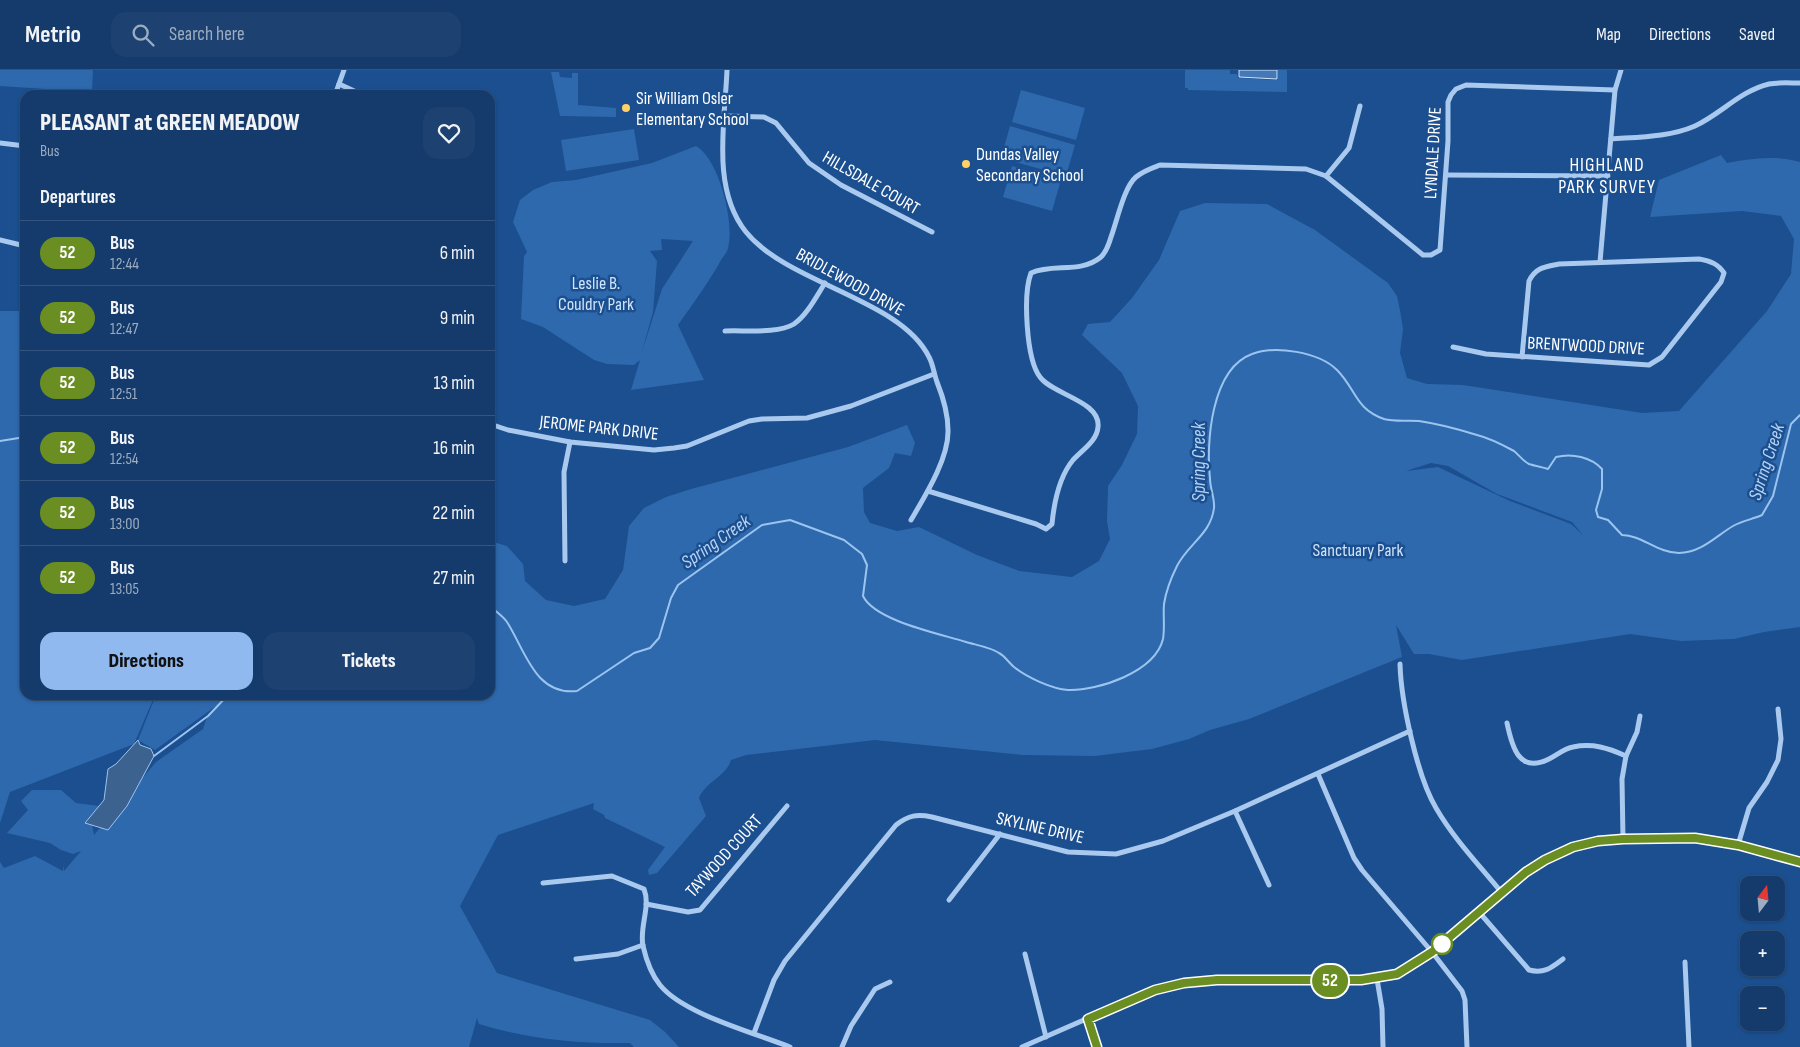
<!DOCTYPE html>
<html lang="en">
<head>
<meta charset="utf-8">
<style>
  :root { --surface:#143b6b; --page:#1d4271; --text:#f1f3f6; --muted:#9dadc1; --line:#33557e; --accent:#90b9f0 }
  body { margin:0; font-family:"Sofia Sans Condensed",sans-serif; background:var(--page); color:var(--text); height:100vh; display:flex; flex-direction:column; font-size:19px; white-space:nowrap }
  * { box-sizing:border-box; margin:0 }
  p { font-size:16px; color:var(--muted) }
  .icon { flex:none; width:28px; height:28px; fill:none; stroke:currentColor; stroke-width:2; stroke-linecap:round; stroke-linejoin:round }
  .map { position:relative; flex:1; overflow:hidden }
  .side { position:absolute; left:20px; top:20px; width:475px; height:610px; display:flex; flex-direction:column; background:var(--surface); border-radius:15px; box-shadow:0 1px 4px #0004,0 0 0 1px var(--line) }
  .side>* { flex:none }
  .badge { padding:0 10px; border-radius:16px; font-size:18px; line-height:32px }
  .needle { width:32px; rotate:16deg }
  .fabs { position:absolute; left:1740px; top:806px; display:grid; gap:10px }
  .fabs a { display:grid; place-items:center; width:45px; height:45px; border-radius:10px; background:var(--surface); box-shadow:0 1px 4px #0004,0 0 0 1px var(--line); font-size:25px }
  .map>.badge { position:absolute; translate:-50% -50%; box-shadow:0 0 0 2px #fff }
  h2 { padding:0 20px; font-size:19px; line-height:45px }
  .round { display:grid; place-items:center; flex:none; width:52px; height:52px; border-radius:15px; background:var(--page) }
  .overview { display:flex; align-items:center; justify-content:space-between; height:85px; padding:0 20px }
  h1 { font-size:24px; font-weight:800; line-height:38px }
  .button { display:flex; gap:10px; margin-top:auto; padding:10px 20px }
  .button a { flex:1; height:58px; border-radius:15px; background:var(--accent); color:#111; font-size:20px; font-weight:800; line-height:58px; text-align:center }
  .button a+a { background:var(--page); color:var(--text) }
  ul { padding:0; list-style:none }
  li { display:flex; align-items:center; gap:15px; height:65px; padding:0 20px; border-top:1px solid var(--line) }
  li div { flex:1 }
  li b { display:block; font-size:19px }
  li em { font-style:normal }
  li .badge { min-width:55px; font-weight:700; text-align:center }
  header { display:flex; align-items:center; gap:30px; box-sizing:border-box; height:70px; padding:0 25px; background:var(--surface); border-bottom:1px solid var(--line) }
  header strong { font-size:24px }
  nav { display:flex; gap:28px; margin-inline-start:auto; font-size:18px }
  .search { width:350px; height:45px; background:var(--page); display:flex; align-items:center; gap:12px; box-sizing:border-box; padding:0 18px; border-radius:15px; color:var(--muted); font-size:19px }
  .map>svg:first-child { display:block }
  .green { fill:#2e69ad; fill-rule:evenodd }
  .water { fill:#3c6290; stroke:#9cc4f0 }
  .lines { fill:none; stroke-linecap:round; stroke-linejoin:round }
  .stream { stroke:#9cc4f0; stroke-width:2 }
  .building { fill:#4478b7; stroke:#cfe3fa }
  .street { stroke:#a9c9ee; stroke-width:5 }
  .line-casing { stroke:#fff; stroke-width:11 }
  .line { stroke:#6b8e23; stroke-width:8 }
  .poi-dot { fill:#ffd166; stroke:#1b4f8f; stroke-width:2 }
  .stop-dot { fill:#fff; stroke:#6b8e23; stroke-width:2.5 }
  .labels { text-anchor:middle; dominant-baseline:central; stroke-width:5; stroke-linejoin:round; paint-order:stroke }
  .poi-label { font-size:18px; fill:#fff; stroke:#1b4f8f; text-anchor:start }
  .street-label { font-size:18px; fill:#fff; stroke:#1b4f8f }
  .park-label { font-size:18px; fill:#cfe3fa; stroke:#1b4f8f }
  .neighbourhood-label { font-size:19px; letter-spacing:1px; fill:#fff; stroke:#1b4f8f }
  .water-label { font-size:19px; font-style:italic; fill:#b5d3f5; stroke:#1b4f8f }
</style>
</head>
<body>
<header>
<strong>Metrio</strong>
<div class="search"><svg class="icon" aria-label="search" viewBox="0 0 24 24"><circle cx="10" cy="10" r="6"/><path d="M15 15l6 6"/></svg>Search here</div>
<nav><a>Map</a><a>Directions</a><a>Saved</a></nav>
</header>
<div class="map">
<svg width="1800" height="977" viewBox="0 0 1800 977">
  <rect width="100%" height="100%" fill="#1b4f8f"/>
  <!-- green -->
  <g class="green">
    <polygon points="0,0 93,0 92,22 0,16"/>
    <polygon points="1185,0 1230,0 1230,4 1237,4 1238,8 1278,10 1278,0 1287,0 1287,22 1188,20 1188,18 1185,18"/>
    <polygon points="551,2 559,2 560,7 572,8 572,3 578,3 578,35 616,38 616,47 560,46"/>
    <polygon points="1021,20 1085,38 1076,70 1012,52"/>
    <polygon points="1010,56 1075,75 1066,106 1001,88"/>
    <polygon points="634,59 639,90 566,101 561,70"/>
    <path d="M696,76C719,89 735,153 728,178C727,183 721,189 719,194C706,216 692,235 678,255L704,310L631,320L640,290L634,295L607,294L594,290L543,257L521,249L524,186L527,182L513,152L520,130L533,120L552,112L576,110L652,93ZM661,169L693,171L662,219L641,285L653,242L657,191L650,181L662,180Z"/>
    <path d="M1721,85L1727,93C1752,88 1776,85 1800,92V557L1764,562L1734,569L1681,571L1630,564L1462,590L1429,584H1414L1396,555L1402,587L1249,649L1210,660L1189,669L1152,679L1095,686L1023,685L875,670L746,685L731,690C726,707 706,711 699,728L706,746L657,803L649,805L648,800L665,777L605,748L604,745L593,739L594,733L498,765L460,836L497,903L650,950L665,962L679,977H634L630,973C579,974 528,969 479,954L477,948L469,977H0V792L4,798L35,786L63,801V794L64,801L81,781L73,784L61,780L50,773L7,763L28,740L21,731L32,720H61L76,733L99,736L101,747L92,754L94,765L156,692L203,659L207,647L216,636L155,680L138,670L156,625H490V471L507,476L523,494L525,511L546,530L574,536L605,529L623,500L629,456L644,438L666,427L691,419L848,377L907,355L915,373L911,386L895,383L889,398L863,418L864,442L870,453L897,461L919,457L977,485L1019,501L1072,507L1099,491L1110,469L1107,451L1108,416L1122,395L1137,364L1138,336L1122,303L1082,265L1088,254L1110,252L1132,228L1159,190L1180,141L1205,133L1267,134L1315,160L1388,213L1397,226L1400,240L1403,259L1400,283L1407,308L1427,314L1463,315L1642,343L1679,341L1767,241L1791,204L1794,169L1781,146L1742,141L1650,147L1659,110ZM1431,393L1448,396L1497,424L1572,452L1583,465L1571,454L1510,431L1438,397L1406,401Z"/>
    <polygon points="1012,96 1061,110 1052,141 1003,127"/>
    <polygon points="0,241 25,241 25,625 155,625 134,674 10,722 0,753"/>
  </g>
  <!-- water -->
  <polygon class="water" points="138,670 140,675 151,679 154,686 127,736 108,760 85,753 104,730 108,699 116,694"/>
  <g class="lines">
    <!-- stream -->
    <g class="stream">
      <polyline points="0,371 25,367"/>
      <path d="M490,536C495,541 503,546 507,552C525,580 535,626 577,621L634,583L650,578L659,568L671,528L678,515L762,455L790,450L844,470L862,484L867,495L863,526C875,551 941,564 966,572C976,575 990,577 999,583C1005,586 1009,593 1014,597C1026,607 1052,619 1068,620C1098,621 1155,602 1163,569C1165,557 1163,545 1164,534C1166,521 1171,508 1177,496C1188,474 1211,464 1214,438C1215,429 1210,418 1210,409C1206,373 1211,299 1252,284C1275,275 1319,282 1337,300C1356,319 1355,339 1384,349C1395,352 1408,350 1419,351C1439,354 1458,359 1477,365C1489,368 1503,375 1514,381C1519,385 1523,391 1529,394C1535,396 1542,397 1548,399L1556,387C1572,383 1591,387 1602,399V419L1596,440L1598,447L1608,450L1622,465C1642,465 1657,483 1679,483C1701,483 1716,466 1733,456C1742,451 1753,449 1762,445L1773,426L1791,354L1800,345"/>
      <polyline points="154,686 208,646 228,625"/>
    </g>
  </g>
  <!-- building -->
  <polygon class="building" points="1239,0 1277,0 1277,9 1239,7"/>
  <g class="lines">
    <!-- street -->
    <g class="street">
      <path d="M727,0C725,52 711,118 746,162C788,214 901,229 929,287C933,294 934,304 937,312C943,327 948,343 948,360C949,388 925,426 911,450"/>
      <polyline points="339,14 363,25"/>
      <polyline points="335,25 344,0"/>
      <polyline points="725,46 764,47 776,53 809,93 841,115 932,162"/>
      <path d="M1611,69C1638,67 1670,67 1695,56C1721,44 1740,21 1769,14C1778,12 1790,13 1800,13"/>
      <polyline points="0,73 25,76"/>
      <polyline points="1446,105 1608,106"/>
      <polyline points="1326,106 1349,78 1360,36"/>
      <polyline points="0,170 25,176"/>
      <polyline points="1600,192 1615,20 1621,0"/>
      <path d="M725,261C744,260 778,264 794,254C807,245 816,227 825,213"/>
      <path d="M1453,277L1486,284L1649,295L1662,287L1721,212L1724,203C1718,194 1711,191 1699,189L1559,194C1545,197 1536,197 1529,211L1522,287"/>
      <polyline points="490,354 508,360 570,372 654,380 674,378 687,376 749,351 762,349 807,348 851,336 934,304"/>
      <path d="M928,421L1036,454L1046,459L1052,454C1054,433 1059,407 1073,390C1082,380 1097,371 1098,357C1101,331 1053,325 1040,307C1026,289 1023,224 1031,203C1054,193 1080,204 1101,187C1106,182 1109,174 1111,167C1117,151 1124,117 1136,107C1143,101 1152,98 1160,95L1306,99L1326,106L1423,185H1431L1440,180L1448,71V32L1451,25L1456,19L1466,15L1615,20"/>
      <polyline points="565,491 564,402 570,372"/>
      <path d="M1400,594C1401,631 1417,706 1436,738C1454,769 1479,795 1502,823"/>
      <path d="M1507,653C1512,677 1519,704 1549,689C1557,685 1565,678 1573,677C1593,673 1608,678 1626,686"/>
      <polyline points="1318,704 1354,788 1362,800 1432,882 1462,921 1465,930 1467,977"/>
      <polyline points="1235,741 1269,815"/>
      <polyline points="1623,769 1622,709 1626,686 1637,662 1640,646"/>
      <polyline points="1738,775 1749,738 1767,712 1778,690 1781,669 1778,639"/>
      <path d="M543,813L612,806L644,819C651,837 639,857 643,876C646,889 651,904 660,915C683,944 755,963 790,977"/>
      <polyline points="949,830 1000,764"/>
      <polyline points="646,834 688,842 700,840 787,736"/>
      <path d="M1479,842L1529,900C1544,904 1551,898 1563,889"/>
      <polyline points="1025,884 1046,967"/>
      <polyline points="576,889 618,884 643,875"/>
      <polyline points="1685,892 1689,977"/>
      <polyline points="1377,909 1382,939 1383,977"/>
      <polyline points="1088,949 1097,977"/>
      <path d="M754,963L774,910L785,891L896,755C909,745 917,744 932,747L1068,782L1116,784L1163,771L1235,741L1410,661"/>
      <polyline points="842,977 851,956 875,919 890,912"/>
      <path d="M1022,977L1132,929L1155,920L1184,913L1217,910H1361C1414,906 1441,875 1479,841C1500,824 1521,803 1545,790C1580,770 1619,769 1659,768C1671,768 1684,766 1697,768C1732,772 1766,783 1800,792"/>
    </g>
  </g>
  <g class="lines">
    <!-- line casing -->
    <g class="line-casing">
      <polyline id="line" points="1097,977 1088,949 1155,920 1184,913 1217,910 1361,910 1397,904 1432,882 1526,802 1545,790 1573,777 1598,771 1623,769 1695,768 1738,775 1800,792"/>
    </g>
    <!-- line -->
    <use href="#line" class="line"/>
  </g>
  <!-- markers -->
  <g class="poi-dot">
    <circle cx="626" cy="38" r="5"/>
    <circle cx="966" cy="94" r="5"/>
  </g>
  <circle class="stop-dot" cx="1442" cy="874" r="10"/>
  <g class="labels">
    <!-- poi labels -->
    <g class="poi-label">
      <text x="636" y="28">Sir William Osler<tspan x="636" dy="21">Elementary School</tspan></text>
      <text x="976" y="84">Dundas Valley<tspan x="976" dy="21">Secondary School</tspan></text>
    </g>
    <!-- street labels -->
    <g class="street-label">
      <text transform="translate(1433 83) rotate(-87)">LYNDALE DRIVE</text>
      <text transform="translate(871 113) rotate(30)">HILLSDALE COURT</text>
      <text transform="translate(850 212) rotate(29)">BRIDLEWOOD DRIVE</text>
      <text transform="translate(1586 276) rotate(3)">BRENTWOOD DRIVE</text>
      <text transform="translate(599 358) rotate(6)">JEROME PARK DRIVE</text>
      <text transform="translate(1040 758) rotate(13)">SKYLINE DRIVE</text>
      <text transform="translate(724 786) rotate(-48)">TAYWOOD COURT</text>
    </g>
    <!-- park labels -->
    <g class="park-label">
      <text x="596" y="213">Leslie B.<tspan x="596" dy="21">Couldry Park</tspan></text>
      <text x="1358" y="480">Sanctuary Park</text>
    </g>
    <!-- neighbourhood labels -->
    <g class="neighbourhood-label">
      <text x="1607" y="95">HIGHLAND<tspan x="1607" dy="22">PARK SURVEY</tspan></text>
    </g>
    <!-- water labels -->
    <g class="water-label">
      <text transform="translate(1199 392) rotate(-90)">Spring Creek</text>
      <text transform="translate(1767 392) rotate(-72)">Spring Creek</text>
      <text transform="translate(716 472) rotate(-35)">Spring Creek</text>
    </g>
  </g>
</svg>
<div class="fabs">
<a><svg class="needle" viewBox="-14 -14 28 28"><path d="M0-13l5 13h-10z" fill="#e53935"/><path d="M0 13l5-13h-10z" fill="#9dadc1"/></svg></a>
<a>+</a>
<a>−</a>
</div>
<b class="badge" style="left:1330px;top:911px;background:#6b8e23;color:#fff">52</b>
<section class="side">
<div class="overview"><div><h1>PLEASANT at GREEN MEADOW</h1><p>Bus</p></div><a class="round"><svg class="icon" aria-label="heart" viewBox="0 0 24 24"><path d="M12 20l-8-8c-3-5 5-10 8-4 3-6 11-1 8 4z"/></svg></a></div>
<h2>Departures</h2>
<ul>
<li><span class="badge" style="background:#6b8e23;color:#fff">52</span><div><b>Bus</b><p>12:44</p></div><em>6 min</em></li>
<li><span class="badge" style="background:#6b8e23;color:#fff">52</span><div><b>Bus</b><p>12:47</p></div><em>9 min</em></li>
<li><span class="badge" style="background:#6b8e23;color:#fff">52</span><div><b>Bus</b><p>12:51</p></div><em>13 min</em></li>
<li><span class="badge" style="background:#6b8e23;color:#fff">52</span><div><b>Bus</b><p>12:54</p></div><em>16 min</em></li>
<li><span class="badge" style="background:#6b8e23;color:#fff">52</span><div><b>Bus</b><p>13:00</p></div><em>22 min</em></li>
<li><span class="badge" style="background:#6b8e23;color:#fff">52</span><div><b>Bus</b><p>13:05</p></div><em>27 min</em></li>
</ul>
<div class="button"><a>Directions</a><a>Tickets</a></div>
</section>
</div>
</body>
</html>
